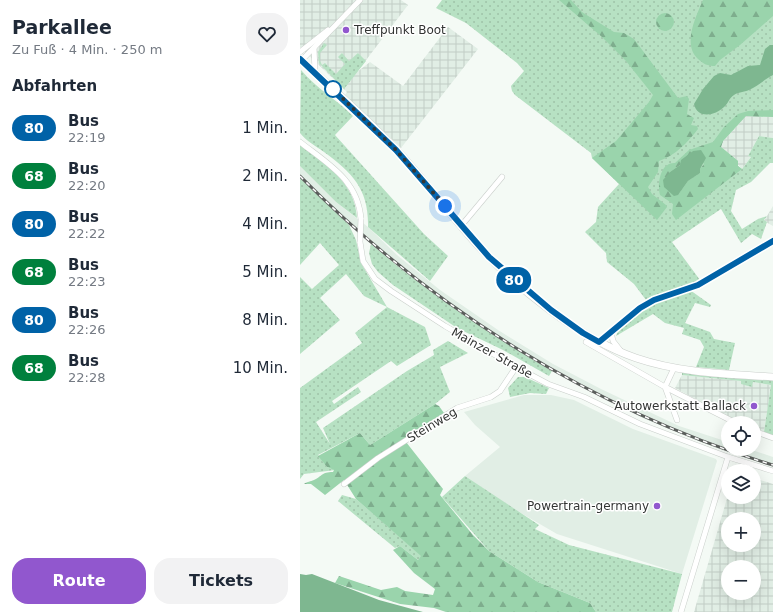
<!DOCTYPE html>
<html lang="de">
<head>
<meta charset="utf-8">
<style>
  :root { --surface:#fff; --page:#f2f2f3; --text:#1f2937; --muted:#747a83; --accent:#9157ce }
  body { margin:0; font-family:"DejaVu Sans",sans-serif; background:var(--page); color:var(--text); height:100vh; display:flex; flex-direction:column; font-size:15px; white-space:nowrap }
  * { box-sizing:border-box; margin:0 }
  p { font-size:13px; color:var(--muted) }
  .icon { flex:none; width:22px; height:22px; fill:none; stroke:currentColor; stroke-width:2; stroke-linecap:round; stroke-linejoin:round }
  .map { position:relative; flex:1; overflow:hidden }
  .sheet { display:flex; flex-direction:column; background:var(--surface); width:300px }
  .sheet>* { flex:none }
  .badge { padding:0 8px; border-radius:13px; font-size:14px; line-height:26px }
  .buttons { position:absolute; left:421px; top:416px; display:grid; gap:8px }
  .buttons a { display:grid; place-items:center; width:40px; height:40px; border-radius:50%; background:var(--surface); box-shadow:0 4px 16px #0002; font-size:20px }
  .you { position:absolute; width:20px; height:20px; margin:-10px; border:3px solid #fff; border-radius:50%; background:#1a73e8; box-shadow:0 0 0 6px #1a73e833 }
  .map>.badge { position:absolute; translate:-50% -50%; box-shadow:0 0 0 2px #fff }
  h2 { padding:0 12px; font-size:15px; line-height:36px }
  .round { display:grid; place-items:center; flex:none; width:42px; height:42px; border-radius:16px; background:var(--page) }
  .head { display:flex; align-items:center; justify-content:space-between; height:68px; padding:0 12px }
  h1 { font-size:19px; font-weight:700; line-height:30px }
  .primary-button { display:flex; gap:8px; margin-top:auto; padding:8px 12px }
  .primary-button a { flex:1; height:46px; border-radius:16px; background:var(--accent); color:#fff; font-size:16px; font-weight:700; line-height:46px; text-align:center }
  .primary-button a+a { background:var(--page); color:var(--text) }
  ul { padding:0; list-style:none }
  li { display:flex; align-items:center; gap:12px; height:48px; padding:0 12px }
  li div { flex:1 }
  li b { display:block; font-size:15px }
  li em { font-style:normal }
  li .badge { min-width:44px; font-weight:700; text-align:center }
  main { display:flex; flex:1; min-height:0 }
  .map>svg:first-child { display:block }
  .built { fill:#e1eee5 }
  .industrial { fill:url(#industrial-grid); fill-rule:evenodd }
  .grass { fill:url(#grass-dots) }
  .forest { fill:url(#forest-firs); fill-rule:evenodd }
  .water { fill:#7eb790 }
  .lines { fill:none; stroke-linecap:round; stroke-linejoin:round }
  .minor-casing { stroke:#cacfcb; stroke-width:6 }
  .secondary-casing { stroke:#cacfcb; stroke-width:8 }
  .minor { stroke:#fff; stroke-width:5 }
  .secondary { stroke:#fff; stroke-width:7 }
  .rail-casing { stroke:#5b5e5c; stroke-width:3 }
  .rail { stroke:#fff; stroke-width:1.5; stroke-dasharray:4.5; stroke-linecap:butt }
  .minor-bridge-casing { stroke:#cacfcb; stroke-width:6; stroke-linecap:butt }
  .minor-bridge { stroke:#fff; stroke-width:5 }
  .line-casing { stroke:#fff; stroke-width:9 }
  .line { stroke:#0062a7; stroke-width:6 }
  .walk { stroke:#333534; stroke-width:4; stroke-dasharray:0 7.2 }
  .poi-dot { fill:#9157ce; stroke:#fff; stroke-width:1.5 }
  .stop-dot { fill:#fff; stroke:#0062a7; stroke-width:2 }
  .labels { text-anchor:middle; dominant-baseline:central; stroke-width:3; stroke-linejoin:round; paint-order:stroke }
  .poi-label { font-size:12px; fill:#333534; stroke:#fff; text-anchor:end }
  .street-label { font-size:12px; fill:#333534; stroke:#fff }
</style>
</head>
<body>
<main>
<section class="sheet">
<div class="head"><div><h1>Parkallee</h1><p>Zu Fuß · 4 Min. · 250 m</p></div><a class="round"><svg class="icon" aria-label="heart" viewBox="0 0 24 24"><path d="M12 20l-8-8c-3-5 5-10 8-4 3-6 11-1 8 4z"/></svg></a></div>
<h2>Abfahrten</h2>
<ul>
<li><span class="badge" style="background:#0062a7;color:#fff">80</span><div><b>Bus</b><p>22:19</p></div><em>1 Min.</em></li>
<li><span class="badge" style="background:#00803d;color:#fff">68</span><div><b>Bus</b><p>22:20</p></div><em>2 Min.</em></li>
<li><span class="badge" style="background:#0062a7;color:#fff">80</span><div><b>Bus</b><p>22:22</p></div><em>4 Min.</em></li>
<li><span class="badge" style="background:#00803d;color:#fff">68</span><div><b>Bus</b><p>22:23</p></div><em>5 Min.</em></li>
<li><span class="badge" style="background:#0062a7;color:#fff">80</span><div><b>Bus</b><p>22:26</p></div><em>8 Min.</em></li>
<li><span class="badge" style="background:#00803d;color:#fff">68</span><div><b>Bus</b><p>22:28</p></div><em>10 Min.</em></li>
</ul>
<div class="primary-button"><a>Route</a><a>Tickets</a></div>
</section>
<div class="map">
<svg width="473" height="612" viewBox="0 0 473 612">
  <defs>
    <pattern id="industrial-grid" width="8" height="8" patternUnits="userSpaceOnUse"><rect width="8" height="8" fill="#e1eee5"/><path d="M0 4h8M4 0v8" fill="none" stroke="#c2cdc5"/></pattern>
    <pattern id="grass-dots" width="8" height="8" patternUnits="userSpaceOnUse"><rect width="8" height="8" fill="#b7e1c3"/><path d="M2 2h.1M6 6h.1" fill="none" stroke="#9ec2a8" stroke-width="1.8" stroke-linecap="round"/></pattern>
    <pattern id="forest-firs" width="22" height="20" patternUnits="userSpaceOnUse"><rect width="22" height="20" fill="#9ad4ac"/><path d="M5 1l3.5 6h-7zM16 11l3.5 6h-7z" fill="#7ead8d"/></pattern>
  </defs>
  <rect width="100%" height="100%" fill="#f4faf5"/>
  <!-- built -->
  <g class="built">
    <polygon points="0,166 36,202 68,227 97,255 140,290 198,330 253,364 301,389 379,426 428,442 428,449 449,449 473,457 473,467 411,446 345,419 252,371 194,337 135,296 56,231 0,178"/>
    <polygon points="224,395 251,395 274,400 333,429 416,459 417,461 382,574 257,534 214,509 165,476 200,447 175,425 164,412"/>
  </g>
  <!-- industrial -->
  <g class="industrial">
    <polygon points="0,0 101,0 108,5 57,72 70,62 103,86 148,27 178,49 101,148 45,95 47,92 0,47"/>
    <polygon points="446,116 473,117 473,138 459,136 448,156 451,157 442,169 421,147 423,141"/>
    <polygon points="473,206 473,226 464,221"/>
    <polygon points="382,375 441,381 452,386 453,382 471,385 464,432 454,427 454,423 443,423 425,415 375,388"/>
    <path d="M454,478L473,484V612H394L428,495V497H454ZM428,519H454V545H428ZM428,567H454V593H428Z"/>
  </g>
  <!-- grass -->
  <g class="grass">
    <polygon points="142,0 473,0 473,117 446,116 423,141 421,147 438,161 438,166 442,169 451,157 448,156 459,136 473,138 473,163 470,163 451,182 436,190 431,211 442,229 458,219 467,216 464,220 467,222 461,239 452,234 441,243 421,209 372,242 400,280 346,300 334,284 307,262 306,253 285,232 296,222 298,207 319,184 292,158 291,153 215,95 212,91 211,86 224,71 217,63 166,23 136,8"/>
    <polygon points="24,43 27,45 20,53 20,61 22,65 25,63 36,74 45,64 38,57 42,53 49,61 58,53 66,61 44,89 19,63 18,52"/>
    <path d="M1,70C17,89 36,99 53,116L35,135L124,234L148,256L130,281L68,227C69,190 53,173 24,152C16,146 6,141 0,133Z"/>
    <path d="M0,145C26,165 55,182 57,218L36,202L0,166Z"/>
    <polygon points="0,178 49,225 56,240 61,263 87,307 125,327 131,345 97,366 91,361 32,401 34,404 58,387 61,392 16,422 30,444 23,428 107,371 134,355 133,350 148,341 168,353 140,367 150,392 135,404 70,445 60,433 18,455 27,467 35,470 4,474 0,479 0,388 62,343 55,333 87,307 64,296 46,274 20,298 40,320 0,354 0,277 12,289 39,265 20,243 0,265"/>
    <path d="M71,244C127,292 188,334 252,371L249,376L203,350L157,328L93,285L78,272L72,264L69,253Z"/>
    <path d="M390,290L411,305L410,307L395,303L385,323L410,332L414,339L435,343L429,370L396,367L404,347L400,340L382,334L384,328L365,323L353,314L316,336C322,313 369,297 390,290Z"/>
    <polygon points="382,372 473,379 473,437 464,432 471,385 453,382 452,387 441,384 441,381 382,375"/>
    <polygon points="218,377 225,377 249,388 246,394 230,393 210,397 208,388"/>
    <polygon points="165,476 239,525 235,529 269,545 382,574 372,612 296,612 290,603 238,582 189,551 142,497"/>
    <polygon points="42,495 56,499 122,556 118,560 100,546 95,548 38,501"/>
  </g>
  <!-- forest -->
  <g class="forest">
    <path d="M259,0H271L282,12L293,19L314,32L324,33L334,39L378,98L387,96L389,99L387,114L394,118L391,125L397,126L398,129C387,143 376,155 359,161L358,172L348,187L352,194L366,205L367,207L357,220L292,158L316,141L349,102L353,95L326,61L302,37Z"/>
    <path d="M403,0H473V16L440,45L420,60L415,66C407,66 404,64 398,59C382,45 396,16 403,0Z"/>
    <circle cx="365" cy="22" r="9"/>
    <path d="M473,110V117L446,116L423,141L421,147L438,161V166L442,169L376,220L372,214L373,204L360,195C357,184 360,162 375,163L389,150L413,142L424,127L438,114L448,111ZM393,151L404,164L400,169V173L388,181L378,195L370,172L380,165Z"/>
    <path d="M135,404L139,406L144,413L129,422L106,442L143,489L140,495L173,535L189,551L238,582L290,603L296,612H146L134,608L100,604L35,583L39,576L81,590L97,587L105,591L133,595L135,589L114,573L93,550L100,546L118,560L121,556L56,499L44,480L25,495L11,484H4C8,481 10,482 14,480C23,476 21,472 33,472L34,470L27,467L18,456L60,433L70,445Z"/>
  </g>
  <!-- water -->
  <g class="water">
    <path d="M470,45H473V75C465,79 458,86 449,90C444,92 438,92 434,95C429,98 428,104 424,107C415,116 397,119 394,104L403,89L414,76L420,73L431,75L448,66L460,65L465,49Z"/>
    <polygon points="401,150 406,158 400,169 400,173 388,181 378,195 374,196 364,187 363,180 370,172 380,165 381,160 393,151"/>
    <polygon points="0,574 6,575 12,574 79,600 123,612 0,612"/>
  </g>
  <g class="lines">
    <!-- minor casing -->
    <g class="minor-casing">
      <g id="minor">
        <polyline points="14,48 15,72"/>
        <polyline points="0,52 28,30"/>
        <polyline points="0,62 60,0"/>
        <path d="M0,142C28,164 58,180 61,219"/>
        <polyline points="161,226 202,177"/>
        <polyline points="60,242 63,261 75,279 91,291 145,326 216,367 248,384 284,397 340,424 428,457 473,471"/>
        <polyline points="311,332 313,341 320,350"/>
        <polyline points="286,342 365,387 436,423"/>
        <polyline points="299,342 339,308 354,300 398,285 473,241"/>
        <polyline points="374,368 365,387 377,420"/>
        <polyline points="454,431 473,438"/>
        <polyline points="44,484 78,458 157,408 191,397 200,391 216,367"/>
        <polyline points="381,612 428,457"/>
      </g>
    </g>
    <!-- secondary casing -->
    <g class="secondary-casing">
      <path id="secondary" d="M0,59C35,91 71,122 103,157C127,184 149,213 173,240C214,286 278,338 336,358C380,373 427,374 473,377"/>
    </g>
    <!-- minor -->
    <use href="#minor" class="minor"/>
    <!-- secondary -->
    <use href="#secondary" class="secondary"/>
    <!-- rail casing -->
    <g class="rail-casing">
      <path id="rail" d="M0,176C131,308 295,411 473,465"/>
    </g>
    <!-- rail -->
    <use href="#rail" class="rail"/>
    <!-- minor-bridge casing -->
    <g class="minor-bridge-casing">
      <polyline id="minor-bridge" points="60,242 61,219"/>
    </g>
    <!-- minor-bridge -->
    <use href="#minor-bridge" class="minor-bridge"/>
  </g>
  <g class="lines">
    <!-- line casing -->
    <g class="line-casing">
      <polyline id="line" points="0,59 96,150 189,257 251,310 283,333 299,342 340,308 354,300 398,285 473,241"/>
    </g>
    <!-- line -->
    <use href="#line" class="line"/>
    <!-- walk -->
    <polyline class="walk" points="33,89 96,150 145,206"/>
  </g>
  <!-- markers -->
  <g class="poi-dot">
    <circle cx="46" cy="30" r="4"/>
    <circle cx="454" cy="406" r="4"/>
    <circle cx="357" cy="506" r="4"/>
  </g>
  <circle class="stop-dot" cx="33" cy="89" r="8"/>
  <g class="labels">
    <!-- poi labels -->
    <g class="poi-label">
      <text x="54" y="30" text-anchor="start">Treffpunkt Boot</text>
      <text x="446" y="406">Autowerkstatt Ballack</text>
      <text x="349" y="506">Powertrain-germany</text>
    </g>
    <!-- street labels -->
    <g class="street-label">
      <text transform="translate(192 353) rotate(29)">Mainzer Straße</text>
      <text transform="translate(132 425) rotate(-31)">Steinweg</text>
    </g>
  </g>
</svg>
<div class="buttons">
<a><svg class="icon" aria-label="locate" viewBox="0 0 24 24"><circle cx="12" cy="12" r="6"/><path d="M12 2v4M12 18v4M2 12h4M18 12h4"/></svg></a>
<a><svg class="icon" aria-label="layers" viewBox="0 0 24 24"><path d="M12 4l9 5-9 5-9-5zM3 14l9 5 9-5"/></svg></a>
<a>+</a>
<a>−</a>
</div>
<div class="you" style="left:145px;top:206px"></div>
<b class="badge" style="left:214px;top:280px;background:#0062a7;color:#fff">80</b>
</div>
</main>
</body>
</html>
